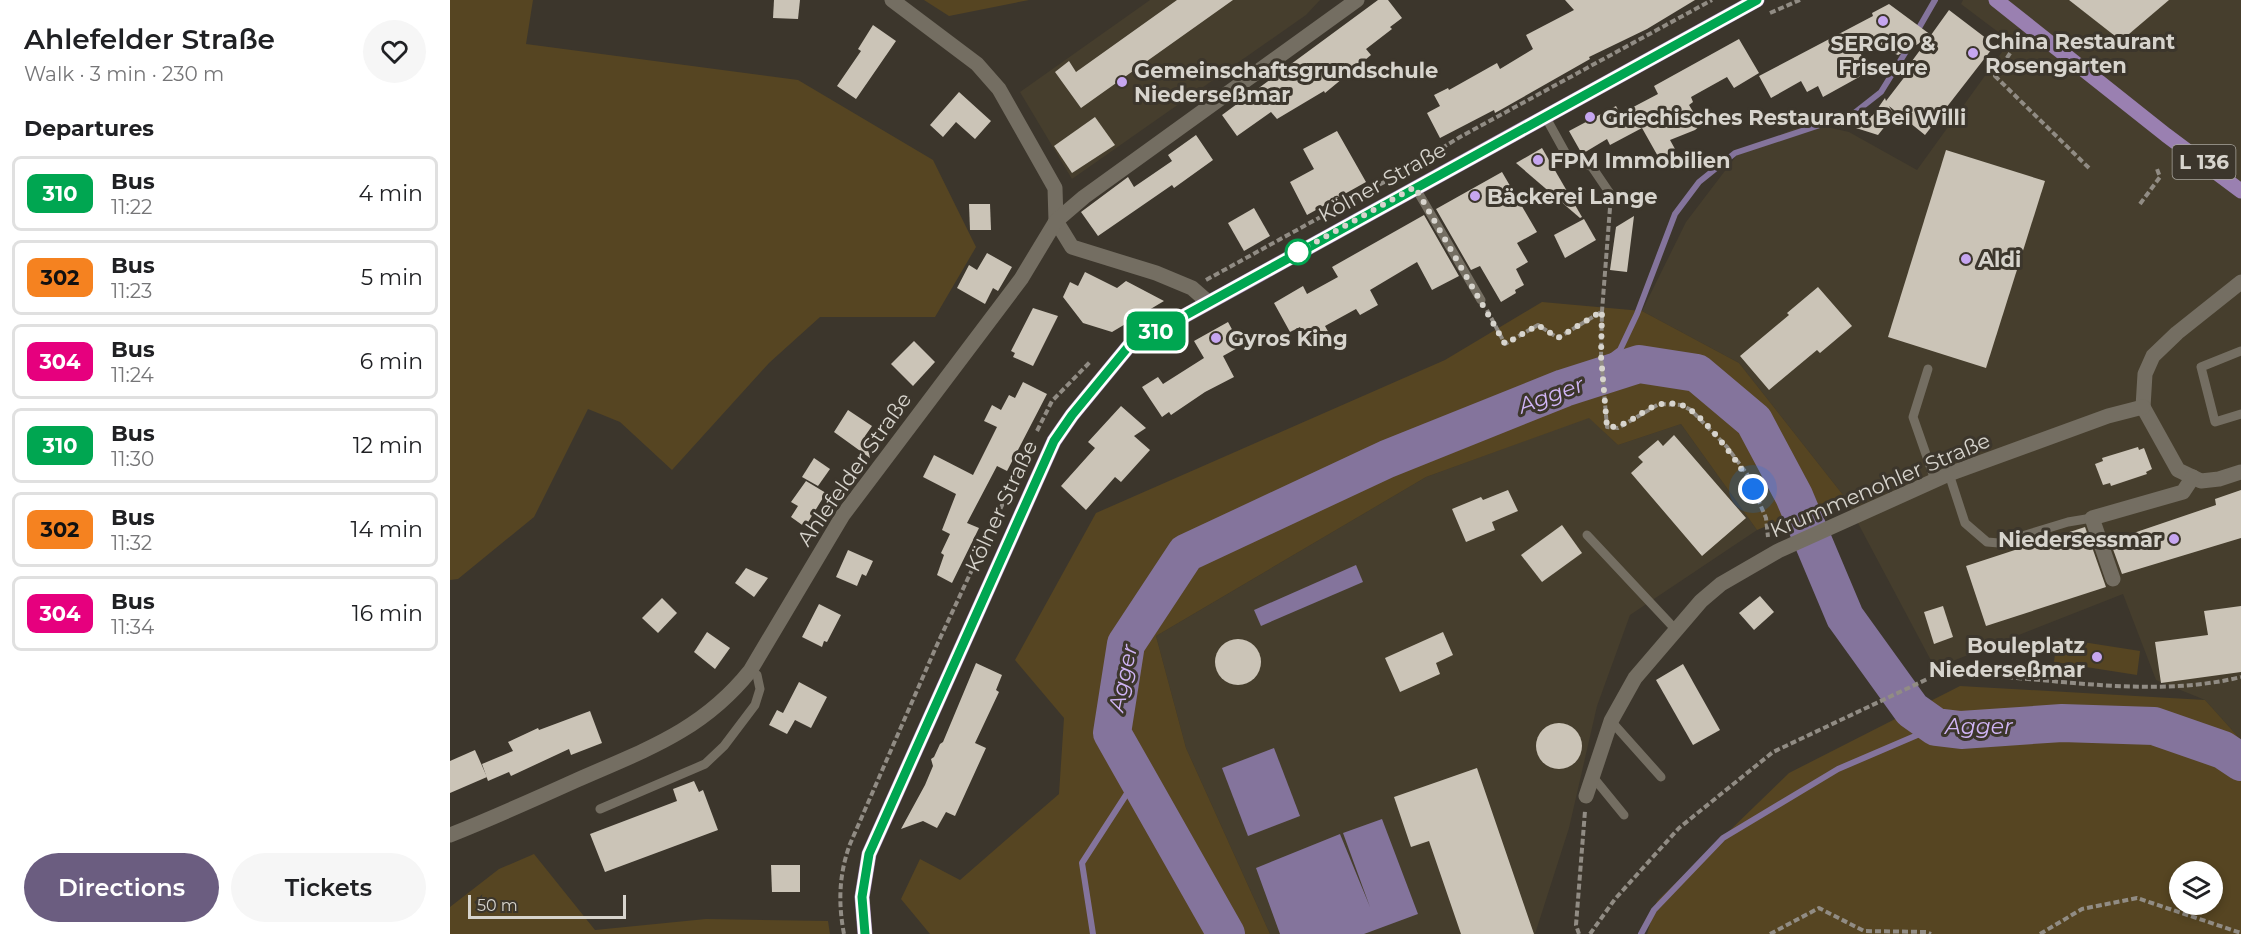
<!DOCTYPE html>
<html lang="en">
<head>
<meta charset="utf-8">
<style>
  :root { --surface:#fff; --page:#f6f6f6; --text:#202124; --muted:#757577; --line:#e0e0e0; --accent:#6b5d80 }
  body { margin:0; font-family:Montserrat,sans-serif; background:var(--page); color:var(--text); height:100vh; display:flex; flex-direction:column; font-size:22px; white-space:nowrap }
  * { box-sizing:border-box; margin:0 }
  p { font-size:20px; color:var(--muted) }
  .icon { flex:none; width:33px; height:33px; fill:none; stroke:currentColor; stroke-width:2; stroke-linecap:round; stroke-linejoin:round }
  .map { position:relative; flex:1; overflow:hidden }
  .side { display:flex; flex-direction:column; background:var(--surface); width:450px }
  .side>* { flex:none }
  .badge { padding:0 12px; border-radius:9px; font-size:21px; line-height:39px }
  .tools { position:absolute; left:1719px; top:861px; display:grid; gap:12px }
  .tools a { display:grid; place-items:center; width:54px; height:54px; border-radius:50%; background:var(--surface); box-shadow:0 3px 9px #0003; font-size:30px }
  .scale { position:absolute; left:18px; bottom:15px; width:158px; box-sizing:border-box; padding-left:6px; border:3px solid #d7d4cd; border-top:0; font-size:16px; line-height:21px; white-space:nowrap; color:#d7d4cd; -webkit-text-stroke:4px #3c362c; paint-order:stroke }
  .you { position:absolute; width:30px; height:30px; margin:-15px; border:4px solid #fff; border-radius:50%; background:#1a73e8; box-shadow:0 0 0 9px #1a73e833 }
  .map>.badge { position:absolute; translate:-50% -50%; box-shadow:0 0 0 3px #fff }
  h2 { padding:0 24px; font-size:22px; line-height:54px }
  .round { display:grid; place-items:center; flex:none; width:63px; height:63px; border-radius:32px; background:var(--page) }
  .headline { display:flex; align-items:center; justify-content:space-between; height:102px; padding:0 24px }
  h1 { font-size:28px; font-weight:600; line-height:45px }
  .primary-button { display:flex; gap:12px; margin-top:auto; padding:12px 24px }
  .primary-button a { flex:1; height:69px; border-radius:36px; background:var(--accent); color:#fff; font-size:24px; font-weight:600; line-height:69px; text-align:center }
  .primary-button a+a { background:var(--page); color:var(--text) }
  ul { padding:0; list-style:none }
  li { display:flex; align-items:center; gap:18px; height:75px; margin:0 12px 9px; padding:0 12px; border:3px solid var(--line); border-radius:9px }
  li div { flex:1 }
  li b { display:block; font-size:22px }
  li em { font-style:normal }
  li .badge { min-width:66px; font-weight:700; text-align:center }
  main { display:flex; flex:1; min-height:0 }
  .map>svg:first-child { display:block }
  .built { fill:#463e2d }
  .green { fill:#564522; fill-rule:evenodd }
  .water { fill:#84749c }
  .lines { fill:none; stroke-linecap:round; stroke-linejoin:round }
  .stream { stroke:#84749c; stroke-width:6 }
  .river { stroke:#84749c; stroke-width:38 }
  .building { fill:#cbc4b7 }
  .path { stroke:#918c84; stroke-width:4; stroke-dasharray:6 3; stroke-linecap:butt }
  .lane { stroke:#746e62; stroke-width:9 }
  .street { stroke:#746e62; stroke-width:15 }
  .primary { stroke:#9a80b1; stroke-width:15 }
  .line-casing { stroke:#fff; stroke-width:14 }
  .line { stroke:#00a651; stroke-width:9 }
  .walk { stroke:#d7d4cd; stroke-width:6; stroke-dasharray:0 10.8 }
  .poi-dot { fill:#c6a6f0; stroke:#3c362c; stroke-width:2 }
  .stop-dot { fill:#fff; stroke:#00a651; stroke-width:3 }
  .labels { text-anchor:middle; dominant-baseline:central; stroke-width:6; stroke-linejoin:round; paint-order:stroke }
  .shield { fill:#3c362c; stroke:#a8a59d; stroke-width:1.5 }
  .shield-label { font-size:20px; font-weight:bold; fill:#d7d4cd }
  .poi-label { font-size:21px; font-weight:bold; fill:#d7d4cd; stroke:#3c362c; text-anchor:start }
  .street-label { font-size:21px; fill:#d7d4cd; stroke:#3c362c }
  .water-label { font-size:22px; font-style:italic; fill:#cfb4f4; stroke:#3c362c }
</style>
</head>
<body>
<main>
<section class="side">
<div class="headline"><div><h1>Ahlefelder Straße</h1><p>Walk · 3 min · 230 m</p></div><a class="round"><svg class="icon" aria-label="heart" viewBox="0 0 24 24"><path d="M12 20l-8-8c-3-5 5-10 8-4 3-6 11-1 8 4z"/></svg></a></div>
<h2>Departures</h2>
<ul>
<li><span class="badge" style="background:#00a651;color:#fff">310</span><div><b>Bus</b><p>11:22</p></div><em>4 min</em></li>
<li><span class="badge" style="background:#f58220;color:#111">302</span><div><b>Bus</b><p>11:23</p></div><em>5 min</em></li>
<li><span class="badge" style="background:#e6007e;color:#fff">304</span><div><b>Bus</b><p>11:24</p></div><em>6 min</em></li>
<li><span class="badge" style="background:#00a651;color:#fff">310</span><div><b>Bus</b><p>11:30</p></div><em>12 min</em></li>
<li><span class="badge" style="background:#f58220;color:#111">302</span><div><b>Bus</b><p>11:32</p></div><em>14 min</em></li>
<li><span class="badge" style="background:#e6007e;color:#fff">304</span><div><b>Bus</b><p>11:34</p></div><em>16 min</em></li>
</ul>
<div class="primary-button"><a>Directions</a><a>Tickets</a></div>
</section>
<div class="map">
<svg width="1791" height="934" viewBox="0 0 1791 934">
  <rect width="100%" height="100%" fill="#3c362c"/>
  <!-- built -->
  <g class="built">
    <polygon points="700,0 870,0 856,15 622,179 570,92"/>
    <polygon points="1513,0 1791,0 1791,740 1755,700 1706,680 1673,594 1485,668 1393,495 1289,363 1192,311 1236,222 1287,155 1343,129 1372,126 1399,132 1467,170 1560,41 1511,4"/>
    <polygon points="1139,417 1168,445 1231,424 1307,530 1180,615 1147,706 1119,828 1085,934 820,934 736,748 706,636 976,477"/>
  </g>
  <!-- green -->
  <g class="green">
    <polygon points="0,0 83,0 76,44 348,80 483,160 526,247 485,317 370,317 319,363 222,470 170,422 138,409 84,517 8,579 0,580"/>
    <polygon points="474,0 579,0 499,16"/>
    <polygon points="1092,302 1192,311 1289,363 1393,495 1307,530 1231,424 1168,445 1139,418 976,477 706,636 736,748 820,934 480,934 451,899 470,859 510,880 609,794 614,718 565,660 646,513 995,360"/>
    <polygon points="1607,638 1690,651 1687,675 1604,662"/>
    <path d="M1510,686L1755,700L1791,740V934H1197L1207,901L1339,773ZM1730,872H1762V904H1730Z"/>
    <polygon points="84,854 145,930 256,919 378,921 380,934 0,934 0,907 49,869"/>
  </g>
  <!-- water -->
  <g class="water">
    <polygon points="906,565 913,582 811,626 804,610"/>
    <polygon points="824,748 850,816 798,836 772,768"/>
    <polygon points="932,819 968,914 914,934 830,934 806,868 890,834 920,907 893,833"/>
  </g>
  <g class="lines">
    <!-- stream -->
    <g class="stream">
      <polyline points="1466,33 1485,0"/>
      <polyline points="1155,376 1162,356 1170,350 1187,314 1225,214 1249,182 1285,153 1403,114 1431,92 1460,45"/>
      <polyline points="643,934 632,863 687,778"/>
      <polyline points="1191,934 1204,910 1273,838 1388,769 1486,727"/>
    </g>
    <!-- river -->
    <polyline class="river" points="776,934 662,733 676,644 736,553 937,459 1114,388 1189,364 1247,373 1304,421 1344,496 1395,617 1462,710 1486,727 1511,730 1612,723 1704,726 1773,750 1791,762"/>
  </g>
  <!-- building -->
  <g class="building">
    <polygon points="324,0 350,0 348,19 323,18"/>
    <polygon points="727,0 783,0 631,108 605,72 619,61 626,72"/>
    <polygon points="928,0 938,0 952,18 940,27 942,29 916,49 921,55 875,93 874,91 827,119 821,112 787,136 772,115"/>
    <polygon points="1115,0 1245,0 1197,29 1139,57 1140,59 1045,113 1044,110 990,138 977,113 990,106 984,95 998,88 999,90 1047,63 1050,69 1083,49 1076,35 1124,10"/>
    <polygon points="1619,0 1719,0 1679,34 1665,36"/>
    <polygon points="1439,4 1481,35 1499,10 1545,45 1475,135 1439,106 1444,115 1428,135 1406,128 1423,115 1435,98 1436,101 1466,62 1462,61 1479,38 1448,55 1401,36 1420,71 1373,97 1368,86 1357,92 1351,81 1321,98 1309,76 1423,16 1422,13"/>
    <polygon points="423,25 446,41 406,99 387,86 411,51 408,49"/>
    <polygon points="1289,39 1309,73 1284,88 1277,77 1241,97 1243,102 1239,105 1251,125 1245,130 1220,140 1230,158 1214,167 1192,128 1160,145 1157,139 1132,154 1119,131 1166,106 1170,114 1208,94 1204,86"/>
    <polygon points="509,92 541,121 525,139 506,122 493,137 480,125"/>
    <polygon points="645,117 665,145 622,173 604,146"/>
    <polygon points="887,131 916,182 857,215 840,182 864,169 853,149"/>
    <polygon points="746,135 763,160 724,188 722,185 648,236 631,212 678,177 684,187 722,161 718,155"/>
    <polygon points="1092,148 1132,217 1130,218 1066,163"/>
    <polygon points="1496,150 1595,181 1536,368 1438,337"/>
    <polygon points="1052,172 1087,232 1067,243 1078,262 1066,269 1074,285 1065,290 1066,293 1051,302 1030,266 1021,270 986,209"/>
    <polygon points="519,204 540,204 541,230 520,230"/>
    <polygon points="804,208 820,236 794,251 778,223"/>
    <polygon points="974,215 1009,276 982,290 967,262 920,290 928,305 910,315 906,309 875,326 881,337 861,348 850,327 840,332 824,303 853,286 857,294 888,277 882,267"/>
    <polygon points="1184,216 1177,272 1160,270 1166,227"/>
    <polygon points="1134,219 1146,240 1115,258 1104,235"/>
    <polygon points="537,253 562,267 548,291 543,288 535,304 507,288 519,265 527,270"/>
    <polygon points="635,272 667,288 676,281 714,301 662,332 633,323 613,297 620,282 628,286"/>
    <polygon points="1368,287 1402,326 1370,353 1367,350 1319,390 1290,356 1339,315 1337,313"/>
    <polygon points="583,308 608,316 583,366 563,357 565,353 561,351"/>
    <polygon points="778,322 791,346 773,356 784,377 755,392 721,415 719,412 712,417 692,387 708,377 713,384 754,358 744,341"/>
    <polygon points="464,341 485,362 463,386 441,364"/>
    <polygon points="573,382 597,394 557,471 547,466 517,523 529,528 502,583 487,575 494,555 491,553 500,534 492,530 506,494 473,477 484,455 523,475 547,427 534,421 542,405 551,410 559,395 565,398"/>
    <polygon points="671,406 696,428 684,436 700,450 671,482 665,477 636,510 611,486 645,448 638,442"/>
    <polygon points="398,410 422,426 415,436 420,458 384,432"/>
    <polygon points="1224,435 1296,518 1252,556 1181,473 1193,462 1188,457 1208,440 1213,446"/>
    <polygon points="1688,447 1689,450 1694,448 1702,469 1696,472 1697,474 1661,486 1660,483 1653,485 1645,464 1653,461 1652,458"/>
    <polygon points="364,458 380,469 368,486 352,477"/>
    <polygon points="356,481 376,493 355,527 341,517 348,506 341,502"/>
    <polygon points="1058,490 1068,511 1042,522 1045,530 1016,542 1002,509 1031,497 1033,500"/>
    <polygon points="1791,490 1791,538 1672,574 1660,541 1766,505 1765,499"/>
    <polygon points="1112,525 1132,553 1092,582 1071,555"/>
    <polygon points="1635,527 1656,587 1536,626 1516,566"/>
    <polygon points="398,550 423,561 416,576 412,574 407,586 386,577"/>
    <polygon points="296,568 318,578 304,597 285,583"/>
    <polygon points="1310,596 1324,612 1304,630 1289,613"/>
    <polygon points="212,598 227,613 208,633 192,618"/>
    <polygon points="369,604 391,615 377,642 374,641 372,647 352,637"/>
    <polygon points="1493,606 1503,637 1484,644 1474,612"/>
    <polygon points="1791,606 1791,672 1711,683 1705,642 1758,635 1754,611"/>
    <polygon points="257,632 280,648 265,669 244,652"/>
    <polygon points="993,632 1003,655 986,663 990,674 950,692 935,658"/>
    <circle cx="788" cy="662" r="23"/>
    <polygon points="526,663 552,675 546,690 549,692 525,743 536,748 505,816 496,812 487,828 473,821 451,829 475,785 483,766 481,759 484,757 490,744 493,742"/>
    <polygon points="1233,664 1270,730 1243,745 1206,680"/>
    <polygon points="349,682 377,697 361,728 345,720 337,734 319,725 327,710 333,713"/>
    <polygon points="140,711 152,743 121,755 119,749 61,776 59,772 38,781 32,764 63,751 58,742 88,728 89,730"/>
    <circle cx="1109" cy="746" r="23"/>
    <polygon points="25,750 37,777 0,793 0,761"/>
    <polygon points="1027,768 1084,934 1011,934 979,841 961,847 944,797"/>
    <polygon points="244,781 249,792 253,790 268,830 155,872 140,834 227,801 223,789"/>
    <polygon points="321,865 350,865 350,892 322,892"/>
  </g>
  <g class="lines">
    <!-- path -->
    <g class="path">
      <polyline points="1320,13 1350,0"/>
      <polyline points="1570,38 1545,76 1641,170"/>
      <polyline points="1690,204 1710,177 1707,169"/>
      <polyline points="1160,208 1152,311 1151,356 1157,427 1168,428 1209,404 1231,405 1241,410 1277,447 1297,474 1316,518 1318,537"/>
      <polyline points="756,280 956,170 1010,137 1262,0"/>
      <polyline points="1037,310 1055,344 1088,325 1108,338 1151,312"/>
      <polyline points="587,431 602,401 640,362"/>
      <path d="M394,934C388,903 389,874 400,844L486,647L581,443"/>
      <polyline points="1129,934 1126,925 1135,811"/>
      <path d="M1140,934L1165,899L1229,828L1323,752L1490,673C1527,661 1533,675 1566,678C1641,684 1717,695 1791,677"/>
      <polyline points="1320,934 1369,908 1414,931 1476,932 1481,934"/>
      <polyline points="1590,934 1632,909 1687,898 1791,933"/>
    </g>
    <!-- lane -->
    <g class="lane">
      <polyline points="1095,116 1116,154 1142,167 1161,195"/>
      <polyline points="965,187 1031,300"/>
      <polyline points="1791,351 1751,367 1765,422 1791,414"/>
      <polyline points="1478,369 1463,417 1485,480"/>
      <polyline points="1499,474 1515,523 1537,542 1549,543 1618,522 1642,518"/>
      <polyline points="1137,535 1226,630"/>
      <polyline points="1161,721 1211,777"/>
      <polyline points="1143,777 1174,815"/>
      <polyline points="150,809 255,764 274,746 305,705 310,689 307,675 300,671"/>
    </g>
    <!-- street -->
    <g class="street">
      <polyline points="442,0 527,64 549,89 605,188 606,221"/>
      <polyline points="606,221 622,247 706,273 742,288 758,302"/>
      <polyline points="1693,407 1695,374 1703,356 1727,333 1791,282"/>
      <polyline points="1693,407 1728,470 1751,481 1769,479 1791,472"/>
      <polyline points="1663,579 1642,518 1733,492 1743,477"/>
      <polyline points="1136,796 1161,721 1185,678 1251,601 1271,584 1328,551 1499,474 1658,416 1693,407"/>
      <path d="M0,835C43,818 85,799 127,780C195,750 252,731 300,671L393,515L571,279L606,221L634,197L907,0"/>
    </g>
    <!-- primary -->
    <g class="primary">
      <polyline points="1546,0 1716,135 1791,191"/>
      <polyline points="415,934 412,897 419,854 604,441 622,415 678,347 1307,0"/>
    </g>
  </g>
  <g class="lines">
    <!-- line casing -->
    <g class="line-casing">
      <polyline id="line" points="415,934 412,897 419,854 604,441 622,415 678,347 1307,0"/>
    </g>
    <!-- line -->
    <use href="#line" class="line"/>
    <!-- walk -->
    <path class="walk" d="M848,252L965,187L1055,344L1088,325L1108,338L1152,311L1151,356L1157,427C1177,428 1189,412 1207,405C1213,403 1225,403 1231,405C1251,410 1294,469 1303,489"/>
  </g>
  <!-- markers -->
  <g class="poi-dot">
    <circle cx="1433" cy="21" r="6"/>
    <circle cx="1523" cy="53" r="6"/>
    <circle cx="672" cy="82" r="6"/>
    <circle cx="1140" cy="117" r="6"/>
    <circle cx="1088" cy="160" r="6"/>
    <circle cx="1025" cy="196" r="6"/>
    <circle cx="1516" cy="259" r="6"/>
    <circle cx="766" cy="338" r="6"/>
    <circle cx="1724" cy="539" r="6"/>
    <circle cx="1647" cy="657" r="6"/>
  </g>
  <circle class="stop-dot" cx="848" cy="252" r="12"/>
  <g class="labels">
    <!-- shield labels -->
    <rect class="shield" x="1722.5" y="145" width="63" height="34" rx="4.5"/>
    <g class="shield-label">
      <text x="1754" y="162">L 136</text>
    </g>
    <!-- poi labels -->
    <g class="poi-label">
      <text x="1535" y="41">China Restaurant<tspan x="1535" dy="24">Rosengarten</tspan></text>
      <text x="1433" y="43" text-anchor="middle">SERGIO &amp;<tspan x="1433" dy="24">Friseure</tspan></text>
      <text x="684" y="70">Gemeinschaftsgrundschule<tspan x="684" dy="24">Niederseßmar</tspan></text>
      <text x="1152" y="117">Griechisches Restaurant Bei Willi</text>
      <text x="1100" y="160">FPM Immobilien</text>
      <text x="1037" y="196">Bäckerei Lange</text>
      <text x="1528" y="259">Aldi</text>
      <text x="778" y="338">Gyros King</text>
      <text x="1712" y="539" text-anchor="end">Niedersessmar</text>
      <text x="1635" y="645" text-anchor="end">Bouleplatz<tspan x="1635" dy="24">Niederseßmar</tspan></text>
    </g>
    <!-- street labels -->
    <g class="street-label">
      <text transform="translate(932 182) rotate(-29)">Kölner Straße</text>
      <text transform="translate(404 469) rotate(-55)">Ahlefelder Straße</text>
      <text transform="translate(1430 485) rotate(-23)">Krummenohler Straße</text>
      <text transform="translate(551 506) rotate(-65)">Kölner Straße</text>
    </g>
    <!-- water labels -->
    <g class="water-label">
      <text transform="translate(1101 395) rotate(-20)">Agger</text>
      <text transform="translate(673 678) rotate(-78)">Agger</text>
      <text x="1529" y="726">Agger</text>
    </g>
  </g>
</svg>
<div class="tools">
<a><svg class="icon" aria-label="layers" viewBox="0 0 24 24"><path d="M12 4l9 5-9 5-9-5zM3 14l9 5 9-5"/></svg></a>
</div>
<div class="scale">50 m</div>
<div class="you" style="left:1303px;top:489px"></div>
<b class="badge" style="left:706px;top:331px;background:#00a651;color:#fff">310</b>
</div>
</main>
</body>
</html>
